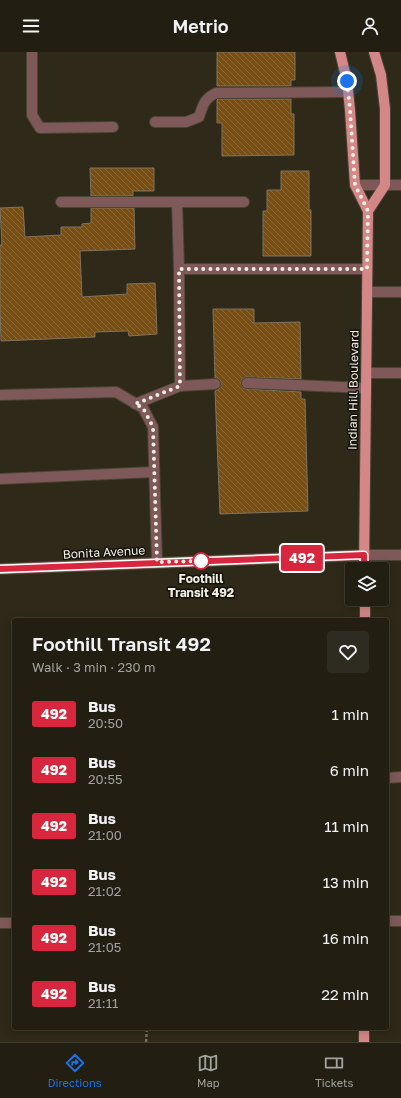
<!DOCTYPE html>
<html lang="en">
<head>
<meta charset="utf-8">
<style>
  :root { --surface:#221f12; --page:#2e2c20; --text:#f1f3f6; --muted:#a2a29f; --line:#3f3d32; --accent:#1a73e8 }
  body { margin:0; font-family:"Golos Text",sans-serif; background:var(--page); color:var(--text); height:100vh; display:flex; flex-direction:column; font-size:15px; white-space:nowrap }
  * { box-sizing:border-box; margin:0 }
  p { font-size:13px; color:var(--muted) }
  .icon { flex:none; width:22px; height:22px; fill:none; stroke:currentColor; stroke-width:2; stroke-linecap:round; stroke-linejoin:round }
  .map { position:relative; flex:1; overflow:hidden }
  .side { position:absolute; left:12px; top:566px; width:377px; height:412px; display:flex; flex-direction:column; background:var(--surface); border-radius:4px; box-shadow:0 2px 10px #0003,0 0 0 1px var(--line) }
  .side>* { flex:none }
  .badge { padding:0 8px; border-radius:3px; font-size:14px; line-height:26px }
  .buttons { position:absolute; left:345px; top:510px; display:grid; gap:8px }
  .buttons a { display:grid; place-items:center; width:44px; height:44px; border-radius:4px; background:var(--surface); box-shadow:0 2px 10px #0003,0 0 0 1px var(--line); font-size:20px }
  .you { position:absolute; width:20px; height:20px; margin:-10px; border:3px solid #fff; border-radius:50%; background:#1a73e8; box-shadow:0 0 0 6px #1a73e833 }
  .map>.badge { position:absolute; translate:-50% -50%; box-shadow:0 0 0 2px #fff }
  .round { display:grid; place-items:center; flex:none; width:42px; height:42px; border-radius:4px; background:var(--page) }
  .summary { display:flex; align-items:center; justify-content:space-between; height:68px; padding:0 20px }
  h1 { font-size:19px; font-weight:600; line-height:30px }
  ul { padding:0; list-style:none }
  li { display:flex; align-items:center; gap:12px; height:56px; padding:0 20px }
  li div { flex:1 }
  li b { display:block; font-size:15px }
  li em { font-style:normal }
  li .badge { min-width:44px; font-weight:700; text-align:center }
  header { display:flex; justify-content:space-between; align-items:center; height:52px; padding:0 20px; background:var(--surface); font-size:18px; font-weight:600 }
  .menu { display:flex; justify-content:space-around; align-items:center; height:56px; border-top:1px solid var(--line); background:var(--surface); font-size:11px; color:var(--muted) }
  .menu a { display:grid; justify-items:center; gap:2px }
  .menu .active { color:var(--accent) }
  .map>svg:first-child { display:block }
  .building { fill:url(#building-back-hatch); stroke:#807363 }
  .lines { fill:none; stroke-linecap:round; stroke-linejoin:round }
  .lane-casing { stroke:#494534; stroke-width:12 }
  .street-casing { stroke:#494534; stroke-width:12 }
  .secondary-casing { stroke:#494534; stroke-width:12 }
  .primary-casing { stroke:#494534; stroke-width:12 }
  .path { stroke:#757162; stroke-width:2.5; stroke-dasharray:3 2; stroke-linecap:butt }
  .lane { stroke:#7f5959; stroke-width:10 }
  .street { stroke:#7f5959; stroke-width:10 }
  .secondary { stroke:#af7373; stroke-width:10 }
  .primary { stroke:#d48787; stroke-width:10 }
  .line-casing { stroke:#fff; stroke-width:9 }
  .line { stroke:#d7263d; stroke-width:6 }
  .walk { stroke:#f1eee3; stroke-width:4; stroke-dasharray:0 7.2 }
  .stop-dot { fill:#fff; stroke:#d7263d; stroke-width:2 }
  .labels { text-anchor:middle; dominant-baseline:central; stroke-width:3; stroke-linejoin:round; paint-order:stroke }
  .street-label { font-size:12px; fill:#f1eee3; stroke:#14120a }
  .stop-label { font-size:12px; font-weight:bold; fill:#f1eee3; stroke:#14120a }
</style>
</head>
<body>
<header><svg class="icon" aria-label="menu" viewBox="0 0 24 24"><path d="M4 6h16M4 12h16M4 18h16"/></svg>Metrio<svg class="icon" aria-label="person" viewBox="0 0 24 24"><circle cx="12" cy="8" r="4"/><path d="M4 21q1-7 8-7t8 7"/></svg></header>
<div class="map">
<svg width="401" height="990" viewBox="0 0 401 990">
  <defs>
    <pattern id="building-back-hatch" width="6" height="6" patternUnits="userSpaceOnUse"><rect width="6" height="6" fill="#774e13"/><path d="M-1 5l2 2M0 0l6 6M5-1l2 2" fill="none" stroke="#8b6835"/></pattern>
  </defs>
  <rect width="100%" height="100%" fill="#2e2918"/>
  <!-- building -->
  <g class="building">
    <polygon points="217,0 295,0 295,28 291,28 291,34 217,34"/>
    <polygon points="218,47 291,47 291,62 294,62 294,103 222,104 222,71 217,71 217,48"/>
    <polygon points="90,116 154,116 154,139 133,139 133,144 91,144"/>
    <polygon points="281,119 309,119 309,158 311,158 311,204 263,204 263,159 267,159 267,138 281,138"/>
    <polygon points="23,155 25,185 61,183 61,175 82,175 82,172 91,171 91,156 134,156 135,197 80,199 82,245 127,242 127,232 155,231 157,282 129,284 128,279 95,280 95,285 1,289 0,256 0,193 2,193 0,156"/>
    <polygon points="213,257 254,257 254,271 300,270 301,327 247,325 242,327 241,331 243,336 247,337 301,340 301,347 305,347 308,459 220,462 215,339 219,337 221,332 220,328 215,326"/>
  </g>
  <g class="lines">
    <!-- lane casing -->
    <g class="lane-casing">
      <g id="lane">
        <polyline points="32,0 32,63 40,76 113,75"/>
        <path d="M155,70H186L199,65C203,53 204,47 216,41L348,40"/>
        <polyline points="61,150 177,150 179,217 180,334"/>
        <polyline points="177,150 244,150"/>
        <polyline points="179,217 367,217"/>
        <polyline points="367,240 401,240"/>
        <polyline points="367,321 401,321"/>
        <polyline points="247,331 366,336"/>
        <polyline points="135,352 180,334 215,332"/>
        <polyline points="0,427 154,420"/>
        <polyline points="387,726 401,725"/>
      </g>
    </g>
    <!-- street casing -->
    <g class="street-casing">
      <g id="street">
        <polyline points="355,133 401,133"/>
        <polyline points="0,343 116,340 143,356 153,375 157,511"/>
        <polyline points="364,503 401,503"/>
        <polyline points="387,869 401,869"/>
        <polyline points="0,871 14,871"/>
      </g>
    </g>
    <!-- secondary casing -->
    <g class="secondary-casing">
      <polyline id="secondary" points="0,517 364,503"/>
    </g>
    <!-- primary casing -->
    <g class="primary-casing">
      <g id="primary">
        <polyline points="340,0 347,29 350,58 355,133 368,159 364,517"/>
        <polyline points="368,159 385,133 385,57 381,23 374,0"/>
        <polyline points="365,547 365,568"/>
        <polyline points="364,990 364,976"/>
      </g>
    </g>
    <!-- path -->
    <polyline class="path" points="146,990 147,976"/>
    <!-- lane -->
    <use href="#lane" class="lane"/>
    <!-- street -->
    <use href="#street" class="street"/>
    <!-- secondary -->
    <use href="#secondary" class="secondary"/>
    <!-- primary -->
    <use href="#primary" class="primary"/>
  </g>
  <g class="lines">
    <!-- line casing -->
    <g class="line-casing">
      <polyline id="line" points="0,517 364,503 364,517"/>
    </g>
    <!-- line -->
    <use href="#line" class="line"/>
    <!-- walk -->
    <polyline class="walk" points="201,509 203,509 157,510 153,375 143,356 135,352 180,334 179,217 367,217 368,159 355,133 350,58 347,29"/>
  </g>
  <!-- markers -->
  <circle class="stop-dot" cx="201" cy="509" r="8"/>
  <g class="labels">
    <!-- street labels -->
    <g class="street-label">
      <text transform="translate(353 338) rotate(-89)">Indian Hill Boulevard</text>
      <text transform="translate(104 500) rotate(-3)">Bonita Avenue</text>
    </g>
    <!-- stop labels -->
    <g class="stop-label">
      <text x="201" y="526">Foothill<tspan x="201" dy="14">Transit 492</tspan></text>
    </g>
  </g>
</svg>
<div class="buttons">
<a><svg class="icon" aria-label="layers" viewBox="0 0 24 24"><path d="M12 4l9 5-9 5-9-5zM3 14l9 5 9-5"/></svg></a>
</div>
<div class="you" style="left:347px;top:29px"></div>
<b class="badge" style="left:302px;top:506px;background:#d7263d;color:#fff">492</b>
<section class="side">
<div class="summary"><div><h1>Foothill Transit 492</h1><p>Walk · 3 min · 230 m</p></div><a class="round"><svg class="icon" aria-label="heart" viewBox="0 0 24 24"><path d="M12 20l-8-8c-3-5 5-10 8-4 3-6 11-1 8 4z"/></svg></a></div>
<ul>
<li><span class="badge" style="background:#d7263d;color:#fff">492</span><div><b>Bus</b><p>20:50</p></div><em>1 min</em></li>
<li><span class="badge" style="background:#d7263d;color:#fff">492</span><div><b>Bus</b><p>20:55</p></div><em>6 min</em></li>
<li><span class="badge" style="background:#d7263d;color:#fff">492</span><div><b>Bus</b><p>21:00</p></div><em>11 min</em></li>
<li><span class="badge" style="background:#d7263d;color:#fff">492</span><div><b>Bus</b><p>21:02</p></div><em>13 min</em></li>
<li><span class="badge" style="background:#d7263d;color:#fff">492</span><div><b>Bus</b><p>21:05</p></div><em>16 min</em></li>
<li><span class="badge" style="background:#d7263d;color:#fff">492</span><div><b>Bus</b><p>21:11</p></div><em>22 min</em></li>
</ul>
</section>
</div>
<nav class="menu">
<a class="active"><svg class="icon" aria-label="directions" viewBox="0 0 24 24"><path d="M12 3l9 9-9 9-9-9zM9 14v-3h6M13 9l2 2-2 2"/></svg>Directions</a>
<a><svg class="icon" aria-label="map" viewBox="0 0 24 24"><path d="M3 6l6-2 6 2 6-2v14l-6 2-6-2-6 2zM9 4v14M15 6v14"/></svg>Map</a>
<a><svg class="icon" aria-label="tickets" viewBox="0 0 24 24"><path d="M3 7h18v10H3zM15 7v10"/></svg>Tickets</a>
</nav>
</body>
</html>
